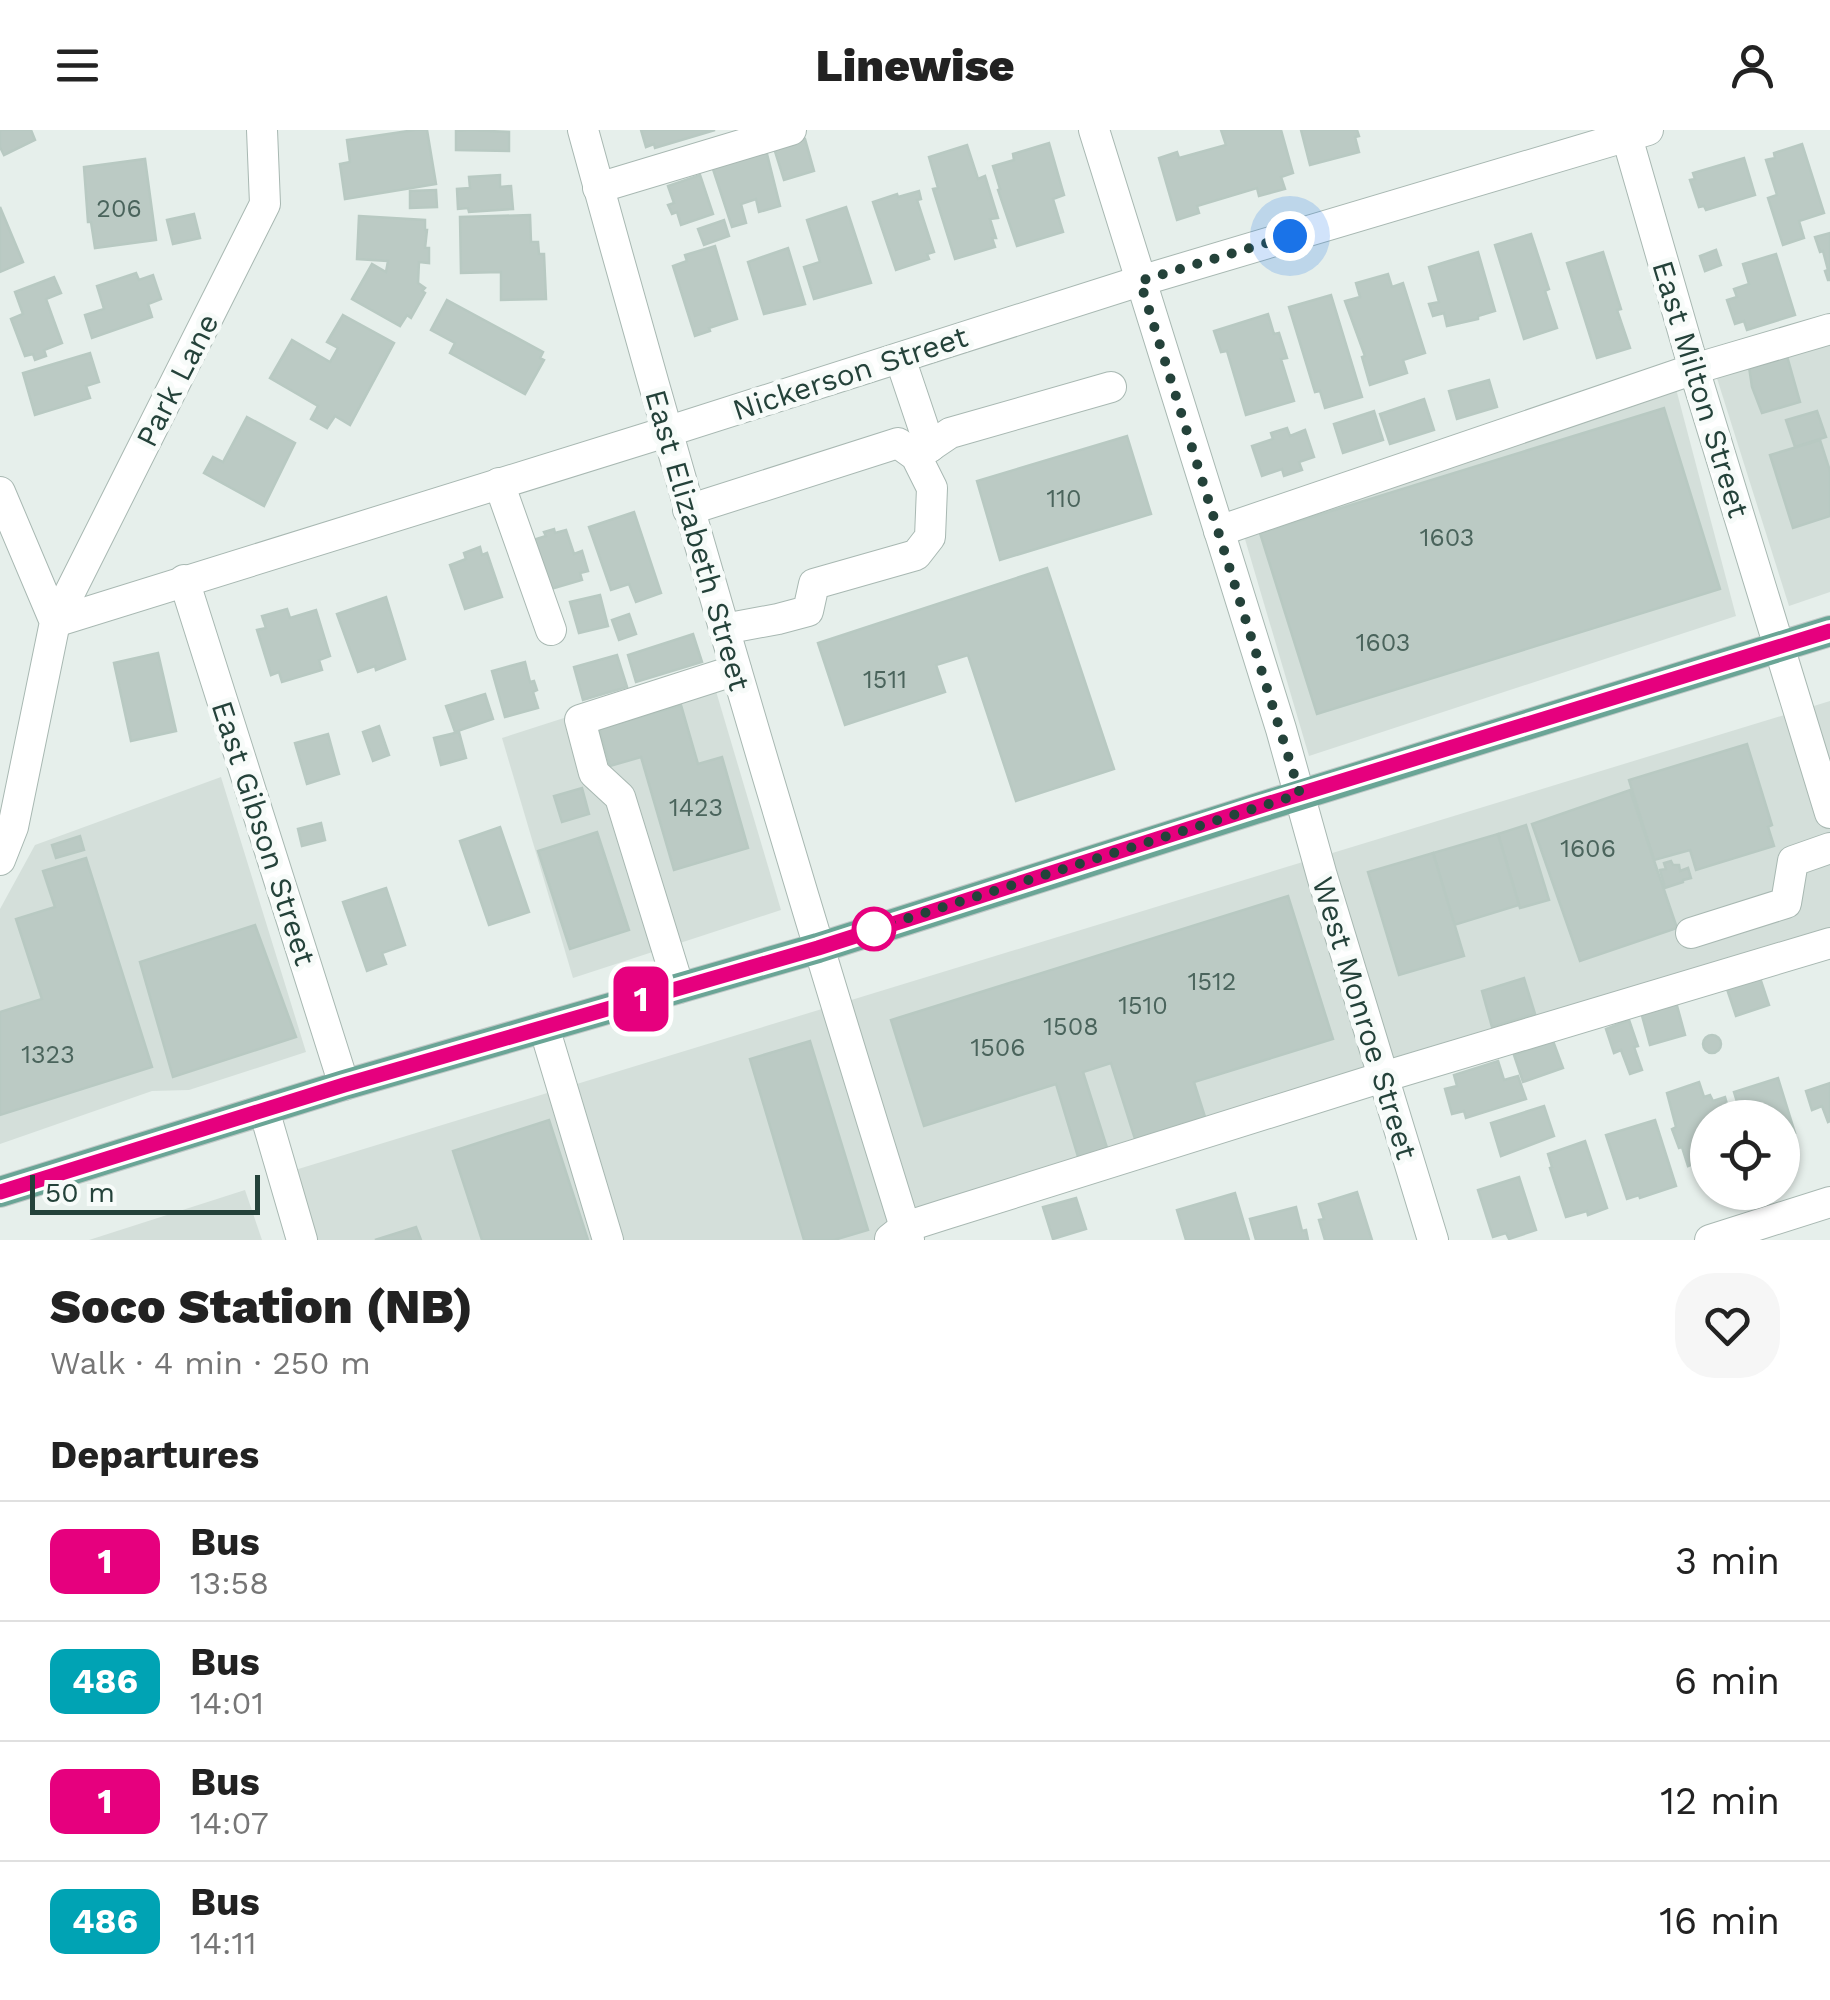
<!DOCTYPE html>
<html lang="en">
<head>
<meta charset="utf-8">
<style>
  :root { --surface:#fff; --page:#f6f6f6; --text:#222; --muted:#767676; --line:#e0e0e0 }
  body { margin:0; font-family:"Work Sans",sans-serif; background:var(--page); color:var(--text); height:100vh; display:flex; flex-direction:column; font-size:38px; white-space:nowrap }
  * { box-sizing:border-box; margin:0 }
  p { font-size:32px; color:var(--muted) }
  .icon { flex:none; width:55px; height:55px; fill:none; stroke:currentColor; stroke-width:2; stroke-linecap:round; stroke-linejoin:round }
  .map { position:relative; height:1110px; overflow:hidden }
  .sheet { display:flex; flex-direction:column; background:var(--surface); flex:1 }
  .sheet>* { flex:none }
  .badge { padding:0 20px; border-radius:15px; font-size:35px; line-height:65px }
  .buttons { position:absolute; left:1690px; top:970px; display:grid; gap:20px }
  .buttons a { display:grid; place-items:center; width:110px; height:110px; border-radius:50%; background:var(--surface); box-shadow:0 2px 8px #0004; font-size:50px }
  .scale { position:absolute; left:30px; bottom:25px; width:230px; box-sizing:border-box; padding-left:10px; border:5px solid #24423a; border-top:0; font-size:28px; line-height:35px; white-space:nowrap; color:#24423a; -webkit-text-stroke:8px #f7fbf9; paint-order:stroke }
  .you { position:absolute; width:50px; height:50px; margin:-25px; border:8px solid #fff; border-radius:50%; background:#1a73e8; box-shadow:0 0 0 15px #1a73e833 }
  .map>.badge { position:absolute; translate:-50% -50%; box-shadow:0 0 0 5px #fff }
  h2 { padding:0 50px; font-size:38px; line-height:90px }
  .round { display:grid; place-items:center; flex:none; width:105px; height:105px; border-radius:40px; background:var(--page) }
  .headline { display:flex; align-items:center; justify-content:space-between; height:170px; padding:0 50px }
  h1 { font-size:48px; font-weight:800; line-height:75px }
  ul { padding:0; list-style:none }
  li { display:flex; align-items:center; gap:30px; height:120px; padding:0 50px; border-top:2px solid var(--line) }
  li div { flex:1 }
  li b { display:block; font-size:38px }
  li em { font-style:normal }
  li .badge { min-width:110px; font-weight:700; text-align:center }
  header { display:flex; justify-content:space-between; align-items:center; height:130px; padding:0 50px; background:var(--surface); font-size:45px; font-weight:800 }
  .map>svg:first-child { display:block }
  .built { fill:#d4dfda }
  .building { fill:#bbcac4; stroke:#b8c9c2; stroke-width:2.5 }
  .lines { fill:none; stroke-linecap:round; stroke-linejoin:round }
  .minor-casing { stroke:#a8b8b2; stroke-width:32 }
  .major-casing { stroke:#c2cac8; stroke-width:32 }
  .minor { stroke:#fff; stroke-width:30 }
  .major { stroke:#6aa596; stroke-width:30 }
  .line-casing { stroke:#fff; stroke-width:22 }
  .line { stroke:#e6007e; stroke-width:15 }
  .walk { stroke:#24423a; stroke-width:10; stroke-dasharray:0 18 }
  .stop-dot { fill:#fff; stroke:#e6007e; stroke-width:5 }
  .labels { text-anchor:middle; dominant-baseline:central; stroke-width:10; stroke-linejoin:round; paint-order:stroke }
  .number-label { font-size:25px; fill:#4a645c }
  .street-label { font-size:30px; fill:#24423a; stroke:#f7fbf9 }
</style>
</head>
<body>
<header><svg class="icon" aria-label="menu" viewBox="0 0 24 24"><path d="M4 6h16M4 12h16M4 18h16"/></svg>Linewise<svg class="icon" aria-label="person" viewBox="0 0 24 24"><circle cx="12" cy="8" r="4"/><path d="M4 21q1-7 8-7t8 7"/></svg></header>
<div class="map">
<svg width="1830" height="1110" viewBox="0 0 1830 1110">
  <rect width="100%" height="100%" fill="#e6efeb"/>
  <!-- built -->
  <g class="built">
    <polygon points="1830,207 1830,462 1789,476 1715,242"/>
    <polygon points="1675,255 1736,486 1309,626 1242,399"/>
    <polygon points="710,541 781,780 573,848 502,608"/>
    <polygon points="1830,571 1830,820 892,1110 317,1110 295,1040"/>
    <polygon points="221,647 306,922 189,960 152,961 0,1014 0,779 35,715"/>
    <polygon points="245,1060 262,1110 89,1110"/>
  </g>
  <!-- building -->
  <g class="building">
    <polygon points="0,0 31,0 35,10 4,25 0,17"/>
    <polygon points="415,0 427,0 436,54 345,69 340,34 350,32 347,10"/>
    <polygon points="470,0 509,2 509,21 456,20 456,1"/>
    <polygon points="641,0 715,0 655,18 654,14 646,17"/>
    <polygon points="1221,0 1281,0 1293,43 1281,47 1285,59 1259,66 1257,58 1197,76 1199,83 1177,90 1159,28 1177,22 1179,28 1226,15"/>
    <polygon points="1301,0 1357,0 1359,6 1355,7 1359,22 1310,35"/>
    <polygon points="805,9 814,41 784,50 774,18"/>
    <polygon points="1049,13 1064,65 1053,69 1063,102 1017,116 998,60 1000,59 993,36 1014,30 1013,24"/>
    <polygon points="1802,14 1824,83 1799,91 1804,108 1783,115 1768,68 1777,65 1766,30 1775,28 1774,23"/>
    <polygon points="967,15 978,49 985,46 998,88 990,89 996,108 992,108 995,117 955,129 933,59 938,58 929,27"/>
    <polygon points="766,20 780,76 759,82 756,69 741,74 746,93 732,97 712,36"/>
    <polygon points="1744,28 1755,65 1706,80 1704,76 1699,77 1690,50 1695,49 1693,43"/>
    <polygon points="145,29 156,110 95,118 91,92 88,92 84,37"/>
    <polygon points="500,45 500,57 511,56 513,79 469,82 468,78 458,79 457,59 470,58 469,47"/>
    <polygon points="700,45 713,84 681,95 677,82 672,84 668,75 674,73 668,56"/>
    <polygon points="436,60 437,77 410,78 410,61"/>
    <polygon points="919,61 921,69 917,70 934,122 927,124 929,129 896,140 873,72 897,64 898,67"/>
    <polygon points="0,77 23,132 0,142"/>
    <polygon points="846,77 871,153 814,169 804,137 820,132 807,90"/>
    <polygon points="194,84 200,108 173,114 167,90"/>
    <polygon points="530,85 531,112 538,112 539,124 544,124 546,169 501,170 501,142 461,143 460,87"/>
    <polygon points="359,86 425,90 425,100 427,100 425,118 429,118 429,133 419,132 418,153 425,158 422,161 425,163 411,188 407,185 400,196 352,169 372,134 386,142 388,131 357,129"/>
    <polygon points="724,90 729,106 704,115 698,99"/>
    <polygon points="1830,103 1830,150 1828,150 1825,141 1828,140 1823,121 1820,122 1815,107"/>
    <polygon points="1531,104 1549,159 1545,161 1557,198 1524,209 1495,115"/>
    <polygon points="715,116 737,189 709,198 710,201 695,206 673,136 687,131 685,125"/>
    <polygon points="788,118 805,174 764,184 748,132"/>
    <polygon points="1716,120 1721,135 1705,141 1700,126"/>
    <polygon points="1478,122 1495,181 1478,186 1478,189 1447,196 1444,183 1433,186 1429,174 1439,172 1429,137"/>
    <polygon points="1603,122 1621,179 1617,180 1630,218 1597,228 1567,133"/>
    <polygon points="1776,124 1795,185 1747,200 1744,191 1735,194 1727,170 1737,167 1734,159 1749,154 1743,134"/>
    <polygon points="136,143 139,150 153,145 161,169 148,174 152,187 92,208 85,185 104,179 97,156"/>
    <polygon points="1388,144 1392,157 1403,153 1425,223 1403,230 1407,243 1370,255 1362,227 1365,226 1345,171 1360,167 1356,153"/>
    <polygon points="54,147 61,163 46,169 62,213 44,220 46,226 35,230 33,224 25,226 11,189 23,184 15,162"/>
    <polygon points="1331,165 1362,267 1325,278 1320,261 1315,262 1289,177"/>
    <polygon points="447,170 543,222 540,228 544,230 525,264 450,223 455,213 431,200"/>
    <polygon points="1268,184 1274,204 1279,203 1287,228 1281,229 1294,271 1246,285 1227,221 1221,222 1214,201"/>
    <polygon points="343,185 394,213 350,295 335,286 327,298 311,289 318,276 270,248 292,210 330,232 338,218 327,212"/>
    <polygon points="90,223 99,252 86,256 90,268 35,285 23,243"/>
    <polygon points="1787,226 1800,272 1762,283 1752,257 1749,237"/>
    <polygon points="1489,250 1497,277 1457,289 1449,261"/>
    <polygon points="1424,269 1434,300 1390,314 1380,284"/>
    <polygon points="1664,278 1720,459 1317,584 1260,403"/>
    <polygon points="1374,281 1383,310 1343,323 1334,294"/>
    <polygon points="1817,281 1826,307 1795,317 1786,290"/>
    <polygon points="247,287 295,313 264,376 204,343 213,327 223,332"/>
    <polygon points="1287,298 1290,306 1305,300 1314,327 1299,332 1302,340 1284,346 1282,339 1262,346 1252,316 1273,309 1271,303"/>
    <polygon points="1127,306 1151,384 1000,430 977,351"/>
    <polygon points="1820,310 1830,341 1830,386 1793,398 1770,325"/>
    <polygon points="634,382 661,463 636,472 629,454 611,460 589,397"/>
    <polygon points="554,399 555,403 566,400 574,424 582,421 588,441 580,443 582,450 551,459 533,410 546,406 544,402"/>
    <polygon points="480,417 482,425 487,423 502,467 465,479 450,435 466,429 464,423"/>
    <polygon points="1047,438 1114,639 1016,671 968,525 936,535 945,562 845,595 818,513"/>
    <polygon points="600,465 608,496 579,503 570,472"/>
    <polygon points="386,467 405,529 376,540 375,536 358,542 337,484"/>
    <polygon points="287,479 290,488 316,480 330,526 319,530 322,540 282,552 279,542 271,545 257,500 266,498 262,486"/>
    <polygon points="629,484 636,504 619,510 612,490"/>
    <polygon points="693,504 702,532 636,552 628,525"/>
    <polygon points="158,523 176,601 131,611 114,533"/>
    <polygon points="617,525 627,557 583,570 574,537"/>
    <polygon points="525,532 530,552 534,551 537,560 533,562 538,578 505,587 492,541"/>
    <polygon points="485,564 493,589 455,602 446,576"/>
    <polygon points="681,575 698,634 722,627 748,718 674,740 641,627 610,636 599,599"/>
    <polygon points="379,596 389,625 373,631 363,602"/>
    <polygon points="459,602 466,628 441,635 434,608"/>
    <polygon points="328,604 339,644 307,654 295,613"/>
    <polygon points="1747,614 1772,695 1768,697 1774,716 1696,740 1690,720 1654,730 1629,650"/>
    <polygon points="582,658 589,684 562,692 554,666"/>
    <polygon points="1630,660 1677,798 1580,831 1532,694"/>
    <polygon points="321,693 325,710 302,716 298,699"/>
    <polygon points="1526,695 1549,770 1520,778 1498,704"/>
    <polygon points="500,697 529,782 489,795 460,711"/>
    <polygon points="597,702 629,800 570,819 538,721"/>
    <polygon points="1498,704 1519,775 1454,795 1433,723"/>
    <polygon points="80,706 84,720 56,728 52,715"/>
    <polygon points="1433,723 1464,826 1399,845 1368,742"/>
    <polygon points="86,728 152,937 0,985 0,882 42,869 16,789 55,777 43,741"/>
    <polygon points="1671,731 1673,735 1679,735 1680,741 1688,738 1691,748 1683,750 1683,752 1665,758 1660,740 1666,739 1664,733"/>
    <polygon points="386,758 405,815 382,823 386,834 367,841 343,772"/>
    <polygon points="1288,766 1333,909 1194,952 1205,987 1135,1009 1111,933 1083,942 1108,1021 1079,1030 1056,954 924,996 891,890"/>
    <polygon points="255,795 296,907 173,947 140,832"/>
    <polygon points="1759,845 1769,875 1736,886 1726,856"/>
    <polygon points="1524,848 1535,884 1492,897 1482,861"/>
    <polygon points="1676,872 1685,905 1650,915 1641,882"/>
    <polygon points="1629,890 1638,916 1634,917 1642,940 1630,944 1621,920 1614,923 1606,899"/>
    <circle cx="1712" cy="914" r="9"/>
    <polygon points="810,911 868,1100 834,1110 804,1110 750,929"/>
    <polygon points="1553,911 1563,938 1523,952 1514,925"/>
    <polygon points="1498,931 1504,950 1518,946 1526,969 1466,988 1464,981 1452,984 1445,959 1457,956 1454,945"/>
    <polygon points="1778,948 1795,1003 1782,1006 1782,988 1742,988 1734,962"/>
    <polygon points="1699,952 1704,967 1710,965 1713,971 1725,967 1731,988 1708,988 1708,1037 1703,1039 1701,1031 1688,1036 1682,1017 1679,1018 1672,999 1676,997 1667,963"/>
    <polygon points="1830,953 1830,991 1828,992 1822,976 1812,980 1806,961"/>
    <polygon points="1544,976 1554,1006 1501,1026 1491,993"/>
    <polygon points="549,990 588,1110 482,1110 453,1021"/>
    <polygon points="1655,990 1676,1056 1640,1068 1639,1065 1627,1069 1606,1005"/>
    <polygon points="1585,1011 1607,1078 1588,1085 1587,1081 1566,1087 1550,1038 1552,1037 1548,1024"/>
    <polygon points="1519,1047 1536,1100 1509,1109 1506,1103 1493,1107 1478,1060"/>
    <polygon points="1357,1062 1372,1110 1325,1110 1319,1090 1324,1089 1319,1074"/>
    <polygon points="1235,1063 1249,1110 1186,1110 1177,1080"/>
    <polygon points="1076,1068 1086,1099 1053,1109 1043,1077"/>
    <polygon points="1296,1077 1302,1101 1306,1100 1308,1110 1256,1110 1250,1089"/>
    <polygon points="416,1097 421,1110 375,1110"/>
  </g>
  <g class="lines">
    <!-- minor casing -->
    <g class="minor-casing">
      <g id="minor">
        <path d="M583,0C685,372 794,742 909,1110"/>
        <polyline points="1094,0 1281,599 1322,746 1433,1110"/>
        <polyline points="1625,0 1694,239 1830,683"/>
        <polyline points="598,58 791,0"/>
        <polyline points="900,228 930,317"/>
        <polyline points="916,326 950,303 1111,257"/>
        <polyline points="499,353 551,500"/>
        <polyline points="0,362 55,492 13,697 0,730"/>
        <polyline points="688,380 898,313 916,326 932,358 930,407 916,425 814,454 808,481 778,489 724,499"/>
        <polyline points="1219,401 1694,239 1830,199"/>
        <polyline points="184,450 344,955"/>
        <polyline points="55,492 666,302 1140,151 1648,0"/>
        <polyline points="55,492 265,74 262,0"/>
        <polyline points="1691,803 1786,773 1793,731 1830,718"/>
        <polyline points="679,858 620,667 594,643 580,590 736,540"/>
        <polyline points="544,897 608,1110"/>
        <polyline points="264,980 302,1110"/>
        <polyline points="890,1109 905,1097 946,1084 1383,947 1830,813"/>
        <polyline points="1710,1110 1830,1072"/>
      </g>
    </g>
    <!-- major casing -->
    <g class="major-casing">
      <polyline id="major" points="0,1062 344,955 818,818 1255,679 1830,501"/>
    </g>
    <!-- minor -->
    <use href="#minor" class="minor"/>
    <!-- major -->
    <use href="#major" class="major"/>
  </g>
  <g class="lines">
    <!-- line casing -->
    <g class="line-casing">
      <polyline id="line" points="0,1062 344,955 818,818 1254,678 1830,501"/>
    </g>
    <!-- line -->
    <use href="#line" class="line"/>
    <!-- walk -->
    <polyline class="walk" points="874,799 1300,664 1140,151 1290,106"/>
  </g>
  <!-- markers -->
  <circle class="stop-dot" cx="874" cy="799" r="20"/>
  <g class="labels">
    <!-- number labels -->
    <g class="number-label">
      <text x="119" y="78">206</text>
      <text x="1064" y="368">110</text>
      <text x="1447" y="407">1603</text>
      <text x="1383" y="512">1603</text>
      <text x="885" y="549">1511</text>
      <text x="696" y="677">1423</text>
      <text x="1588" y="718">1606</text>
      <text x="1212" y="851">1512</text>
      <text x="1143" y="875">1510</text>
      <text x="1071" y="896">1508</text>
      <text x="998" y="917">1506</text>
      <text x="48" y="924">1323</text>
    </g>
    <!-- street labels -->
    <g class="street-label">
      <text transform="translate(850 243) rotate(-18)">Nickerson Street</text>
      <text transform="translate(177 250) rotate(-63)">Park Lane</text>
      <text transform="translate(1701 259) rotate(73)">East Milton Street</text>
      <text transform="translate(698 410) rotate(74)">East Elizabeth Street</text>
      <text transform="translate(264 703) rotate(72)">East Gibson Street</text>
      <text transform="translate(1365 888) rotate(73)">West Monroe Street</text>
    </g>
  </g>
</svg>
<div class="buttons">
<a><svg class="icon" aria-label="locate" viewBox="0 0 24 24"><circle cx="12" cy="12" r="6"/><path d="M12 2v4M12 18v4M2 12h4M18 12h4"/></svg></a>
</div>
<div class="scale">50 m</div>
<div class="you" style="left:1290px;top:106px"></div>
<b class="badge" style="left:641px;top:869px;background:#e6007e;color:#fff">1</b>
</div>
<section class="sheet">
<div class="headline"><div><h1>Soco Station (NB)</h1><p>Walk · 4 min · 250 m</p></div><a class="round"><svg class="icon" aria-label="heart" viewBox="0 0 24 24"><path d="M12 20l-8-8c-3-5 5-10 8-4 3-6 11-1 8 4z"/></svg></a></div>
<h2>Departures</h2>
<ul>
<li><span class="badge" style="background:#e6007e;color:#fff">1</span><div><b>Bus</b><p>13:58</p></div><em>3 min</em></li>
<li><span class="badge" style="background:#00a3b4;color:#fff">486</span><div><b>Bus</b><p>14:01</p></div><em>6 min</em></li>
<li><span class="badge" style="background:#e6007e;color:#fff">1</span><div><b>Bus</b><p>14:07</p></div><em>12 min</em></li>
<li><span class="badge" style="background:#00a3b4;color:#fff">486</span><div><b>Bus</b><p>14:11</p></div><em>16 min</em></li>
</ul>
</section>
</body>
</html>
